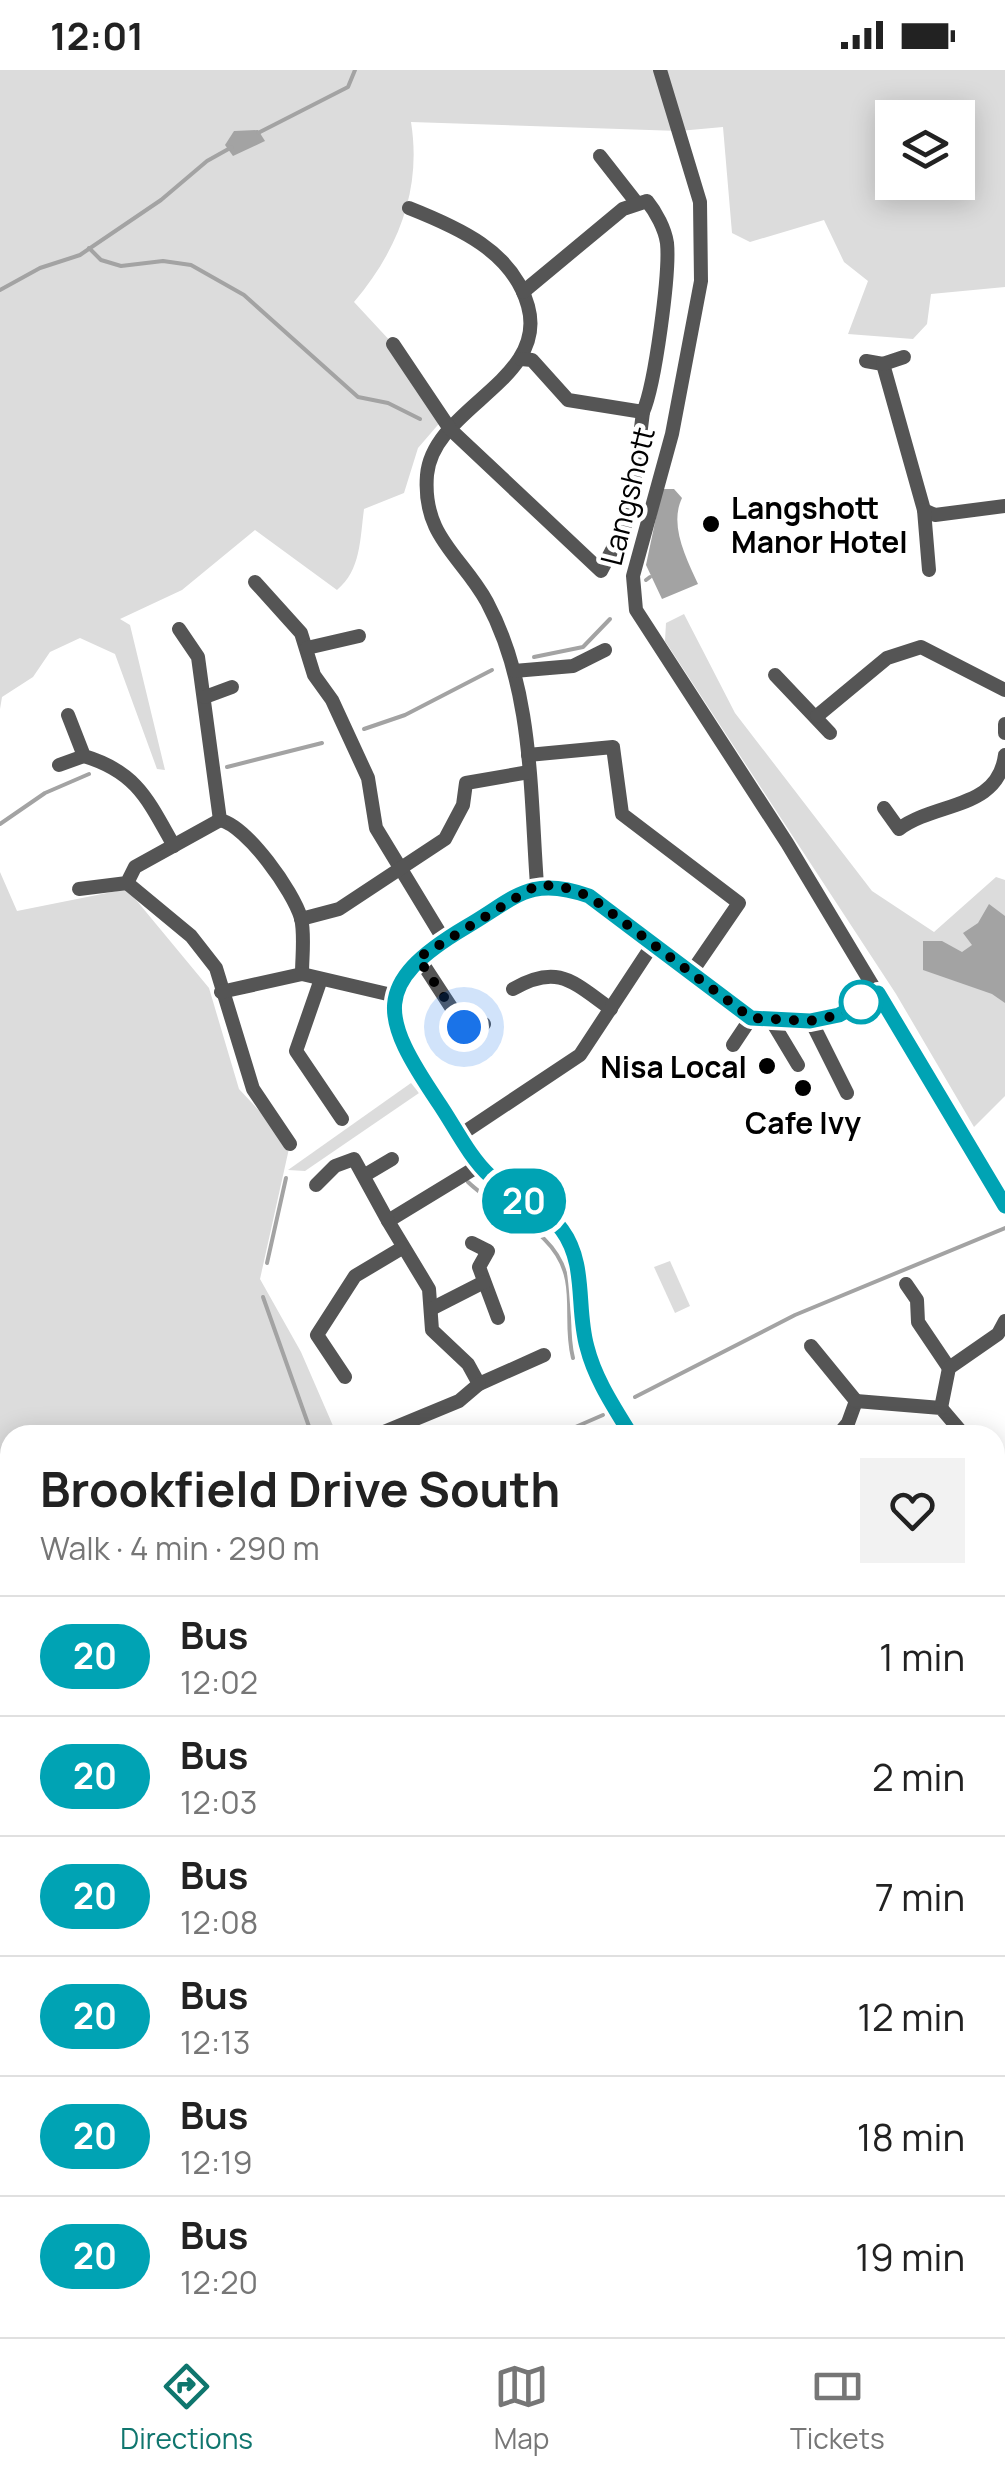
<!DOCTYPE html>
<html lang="en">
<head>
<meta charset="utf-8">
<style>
  :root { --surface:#fff; --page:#f2f2f2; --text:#222; --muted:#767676; --line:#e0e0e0; --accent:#0f766e }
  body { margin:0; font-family:Manrope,sans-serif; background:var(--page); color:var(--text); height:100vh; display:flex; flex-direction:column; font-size:38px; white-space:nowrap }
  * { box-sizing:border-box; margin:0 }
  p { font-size:32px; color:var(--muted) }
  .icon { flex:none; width:55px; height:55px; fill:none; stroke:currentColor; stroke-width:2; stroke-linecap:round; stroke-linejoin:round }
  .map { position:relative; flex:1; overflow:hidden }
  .details { position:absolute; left:0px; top:1355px; width:1005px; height:912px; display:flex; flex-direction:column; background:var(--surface); border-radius:30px 30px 0 0; box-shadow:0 5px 25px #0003 }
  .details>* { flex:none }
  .badge { padding:0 20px; border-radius:32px; font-size:35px; line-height:65px }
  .tools { position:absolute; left:875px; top:30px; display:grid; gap:20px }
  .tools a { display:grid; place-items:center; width:100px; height:100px; border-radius:0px; background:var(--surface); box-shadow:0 5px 25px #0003; font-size:50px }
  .you { position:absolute; width:50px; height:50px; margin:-25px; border:8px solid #fff; border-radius:50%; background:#1a73e8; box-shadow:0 0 0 15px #1a73e833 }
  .map>.badge { position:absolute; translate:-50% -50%; box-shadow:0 0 0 5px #fff }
  .round { display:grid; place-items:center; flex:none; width:105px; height:105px; border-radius:0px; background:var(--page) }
  .summary { display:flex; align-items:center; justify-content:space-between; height:170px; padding:0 40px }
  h1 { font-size:48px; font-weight:700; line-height:75px }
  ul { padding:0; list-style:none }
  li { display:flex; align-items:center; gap:30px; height:120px; padding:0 40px; border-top:2px solid var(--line) }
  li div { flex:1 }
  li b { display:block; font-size:38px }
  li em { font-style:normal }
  li .badge { min-width:110px; font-weight:700; text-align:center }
  .status { display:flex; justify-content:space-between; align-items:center; height:70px; padding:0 50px; background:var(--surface); direction:ltr }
  .status svg { height:28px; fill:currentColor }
  .dock { display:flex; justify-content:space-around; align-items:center; height:140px; border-top:2px solid var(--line); background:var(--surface); font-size:28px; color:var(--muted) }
  .dock a { display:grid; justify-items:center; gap:5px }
  .dock .current { color:var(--accent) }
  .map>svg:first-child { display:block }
  .green { fill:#dcdcdc; fill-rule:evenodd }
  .water { fill:#a3a3a3 }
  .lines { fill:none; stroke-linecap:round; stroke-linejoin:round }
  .stream { stroke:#a3a3a3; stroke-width:4 }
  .street { stroke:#555; stroke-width:14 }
  .line-casing { stroke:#fff; stroke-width:22 }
  .line { stroke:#00a3b4; stroke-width:15 }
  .walk { stroke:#000; stroke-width:10; stroke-dasharray:0 18 }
  .poi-dot { fill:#000; stroke:#fff; stroke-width:4 }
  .stop-dot { fill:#fff; stroke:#00a3b4; stroke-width:5 }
  .labels { text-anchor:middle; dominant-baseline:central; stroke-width:9; stroke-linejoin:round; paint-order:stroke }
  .street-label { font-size:30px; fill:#000; stroke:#fff }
  .poi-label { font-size:30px; font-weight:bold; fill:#000; stroke:#fff; text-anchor:start }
</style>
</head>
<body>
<div class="status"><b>12:01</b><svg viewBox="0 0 49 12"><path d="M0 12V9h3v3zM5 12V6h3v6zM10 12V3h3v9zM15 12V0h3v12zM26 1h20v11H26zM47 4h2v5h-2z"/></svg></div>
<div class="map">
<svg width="1005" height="2267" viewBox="0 0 1005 2267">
  <rect width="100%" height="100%" fill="#fff"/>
  <!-- green -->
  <g class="green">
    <path d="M0,0H1005V217L931,224L927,254L913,269L848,264L868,211L844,192L824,150L750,172L732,163L723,57L679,61L411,52C422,120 398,180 354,232L393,274L443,349L418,378L404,423L364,439C360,469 361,500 337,520L255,460L182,520L120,549L130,555L165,700L157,699L115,584L80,568L50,582L33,607L2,627L0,639ZM892,48H958V112H892Z"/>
    <polygon points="684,544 735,643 872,821 934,862 996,807 1005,810 1005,1026 974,1057 896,924 665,571 666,553"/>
    <polygon points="0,802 17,841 127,819 209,918 239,1019 290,1074 260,1209 301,1282 337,1365 10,1365 10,1493 0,1468"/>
    <polygon points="411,1013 419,1023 305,1101 288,1100"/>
    <polygon points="670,1191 690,1236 675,1243 654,1197"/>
    <polygon points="1005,1973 1005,2111 995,2112 995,1980"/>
    <polygon points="309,2258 484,2258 462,2267 301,2267"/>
  </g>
  <!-- water -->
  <g class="water">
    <polygon points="258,60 265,71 233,86 225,75 234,61"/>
    <path d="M662,419H674L682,428C669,455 686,488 698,514L662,529L646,495Z"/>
    <polygon points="989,834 1005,846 1005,933 992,924 923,900 923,871 942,871 962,882 972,875 963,863 978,853"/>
  </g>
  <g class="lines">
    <!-- stream -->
    <g class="stream">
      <polyline points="258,63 348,17 355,0"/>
      <polyline points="89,178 101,190 121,196 163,191 191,195 244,225 358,327 388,333 420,349"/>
      <polyline points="0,220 40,198 80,185 161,130 207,91 232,77"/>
      <polyline points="646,510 650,507"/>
      <polyline points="534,587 583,577 610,549"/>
      <polyline points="364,659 405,645 492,600"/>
      <polyline points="227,697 322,673"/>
      <polyline points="0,754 45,723 89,704"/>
      <path d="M468,1112C502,1145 557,1159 567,1210C572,1236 566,1261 573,1288"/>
      <polyline points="267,1193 286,1108"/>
      <polyline points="263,1227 312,1365"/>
      <polyline points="635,1327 795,1245 1005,1158"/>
      <polyline points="557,1365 603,1345"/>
      <polyline points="0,1457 10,1461"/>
      <polyline points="995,1507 1005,1504"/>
      <polyline points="0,1619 10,1617"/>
      <polyline points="0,1651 10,1646"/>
      <polyline points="995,1956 1005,1948"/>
      <polyline points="995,2022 1005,2017"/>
      <polyline points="279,2267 284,2258"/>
      <polyline points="564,2267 581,2258"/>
    </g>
    <!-- street -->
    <g class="street">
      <polyline points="660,0 700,132 701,211 672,364 633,506 636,540 787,773 1005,1136"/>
      <polyline points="600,86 636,132"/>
      <path d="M409,138C457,157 513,181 528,236C549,311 433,337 427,405C422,467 462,486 487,532C533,618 530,720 537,815"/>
      <polyline points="393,274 450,359 601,501 630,446 643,342"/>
      <path d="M521,289L532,290L568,330L643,342C655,315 670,203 667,173C665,159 656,142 647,131L623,139L523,222"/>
      <polyline points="866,291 883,294 924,440 935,445 1005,436"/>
      <polyline points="883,294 904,287"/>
      <polyline points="924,440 929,500"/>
      <polyline points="255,512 301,563 314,605 332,630 368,708 376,758 444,870"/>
      <path d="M179,559L198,587L220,750C247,756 293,821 301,848C305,864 302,887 302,904"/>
      <polyline points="307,578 359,566"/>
      <polyline points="514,601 573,596 605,580"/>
      <polyline points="775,605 830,663"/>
      <polyline points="205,627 232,617"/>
      <path d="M68,645L84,686C137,702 148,730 174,776"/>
      <polyline points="817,646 887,588 921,577 1005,620"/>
      <polyline points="1005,654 1005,663"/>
      <polyline points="528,685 613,677 622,744 739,833 691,903"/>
      <polyline points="59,695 84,686"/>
      <path d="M884,738L899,759C937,731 998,740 1005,685"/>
      <polyline points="127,813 191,866 216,898 253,1019 290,1074"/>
      <polyline points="79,819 127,813 135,797 220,750"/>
      <polyline points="301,849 339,839 445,769 463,735 466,713 529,702"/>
      <polyline points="419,888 464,957 469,960 484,954"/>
      <polyline points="321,909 296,981 342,1049"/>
      <path d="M513,919C558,893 573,912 611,939"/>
      <polyline points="221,922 302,904 396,926"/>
      <polyline points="771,950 798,995"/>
      <polyline points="811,951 847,1023"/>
      <polyline points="733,975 751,948"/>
      <polyline points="460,1065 580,985 653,874"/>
      <polyline points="480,1095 388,1151 429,1219 432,1260 468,1294 479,1314 544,1285"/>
      <polyline points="365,1105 392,1089"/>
      <polyline points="316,1115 335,1096 354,1089 388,1151"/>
      <polyline points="472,1173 488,1181 479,1197 498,1248"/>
      <polyline points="906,1214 917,1230 918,1252 949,1298"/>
      <polyline points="431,1239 484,1212"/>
      <polyline points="811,1276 856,1331 848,1353 838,1365"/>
      <polyline points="345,1307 317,1265 355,1206 402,1178"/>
      <polyline points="856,1331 941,1338 964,1365"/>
      <polyline points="941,1338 949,1298 998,1264 1005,1251"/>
      <polyline points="384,1362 459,1331 479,1314"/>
      <polyline points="631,1365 602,1318 588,1281 576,1186 562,1159 486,1104 403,980 394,952 396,926 408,897 537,815 560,816 589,826 751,948 811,951 839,945"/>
      <polyline points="995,1412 1005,1426"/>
      <polyline points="995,1579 1005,1574"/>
      <polyline points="995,1731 1005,1746"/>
      <polyline points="995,1788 1005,1781"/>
      <polyline points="995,1839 1002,1851"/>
      <polyline points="995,1980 1005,1973"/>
      <polyline points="995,2223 1005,2225"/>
      <polyline points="516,2267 534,2258"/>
      <polyline points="941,2267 947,2258"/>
    </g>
  </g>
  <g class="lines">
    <!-- line casing -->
    <g class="line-casing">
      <path id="line" d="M631,1365C614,1337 595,1309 587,1277C576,1239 587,1194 562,1160C545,1136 512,1126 490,1106C469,1087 454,1055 438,1032C381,947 370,914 466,857C516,828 529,805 589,826L751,948L810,951L839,945L878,923L1005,1136"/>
    </g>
    <!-- line -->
    <use href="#line" class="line"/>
    <!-- walk -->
    <polyline class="walk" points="464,957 418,888 537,815 560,816 589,826 751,948 810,951 839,945 861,932"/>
  </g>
  <!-- markers -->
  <g class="poi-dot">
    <circle cx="711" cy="454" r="10"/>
    <circle cx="767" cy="996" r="10"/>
    <circle cx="803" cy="1018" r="10"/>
  </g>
  <circle class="stop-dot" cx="861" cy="932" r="20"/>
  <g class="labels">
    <!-- street labels -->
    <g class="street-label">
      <text transform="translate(627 426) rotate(-76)">Langshott</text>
    </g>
    <!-- poi labels -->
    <g class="poi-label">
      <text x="731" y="437">Langshott<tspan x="731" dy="34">Manor Hotel</tspan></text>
      <text x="747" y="996" text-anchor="end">Nisa Local</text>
      <text x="803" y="1052" text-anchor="middle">Cafe Ivy</text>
    </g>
  </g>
</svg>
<div class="tools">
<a><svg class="icon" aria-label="layers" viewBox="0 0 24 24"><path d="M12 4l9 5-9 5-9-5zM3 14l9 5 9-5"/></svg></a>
</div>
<div class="you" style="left:464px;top:957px"></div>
<b class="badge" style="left:524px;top:1131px;background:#00a3b4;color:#fff">20</b>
<section class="details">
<div class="summary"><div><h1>Brookfield Drive South</h1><p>Walk · 4 min · 290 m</p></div><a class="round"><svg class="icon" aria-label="heart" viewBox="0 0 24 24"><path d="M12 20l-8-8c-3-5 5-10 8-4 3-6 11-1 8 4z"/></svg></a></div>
<ul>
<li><span class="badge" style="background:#00a3b4;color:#fff">20</span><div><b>Bus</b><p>12:02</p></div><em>1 min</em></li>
<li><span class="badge" style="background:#00a3b4;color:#fff">20</span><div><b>Bus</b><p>12:03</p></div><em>2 min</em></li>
<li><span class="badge" style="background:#00a3b4;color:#fff">20</span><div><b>Bus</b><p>12:08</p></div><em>7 min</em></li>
<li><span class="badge" style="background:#00a3b4;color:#fff">20</span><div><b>Bus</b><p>12:13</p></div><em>12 min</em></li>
<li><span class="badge" style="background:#00a3b4;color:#fff">20</span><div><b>Bus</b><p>12:19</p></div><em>18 min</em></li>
<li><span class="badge" style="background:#00a3b4;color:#fff">20</span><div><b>Bus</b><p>12:20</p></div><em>19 min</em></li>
</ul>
</section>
</div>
<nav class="dock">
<a class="current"><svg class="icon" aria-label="directions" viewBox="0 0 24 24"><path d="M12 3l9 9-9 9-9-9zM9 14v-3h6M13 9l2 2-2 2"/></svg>Directions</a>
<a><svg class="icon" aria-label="map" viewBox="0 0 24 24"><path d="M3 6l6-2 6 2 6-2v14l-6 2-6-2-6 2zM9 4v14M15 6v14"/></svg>Map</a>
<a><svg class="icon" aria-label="tickets" viewBox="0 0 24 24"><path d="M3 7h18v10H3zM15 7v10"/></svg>Tickets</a>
</nav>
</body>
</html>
